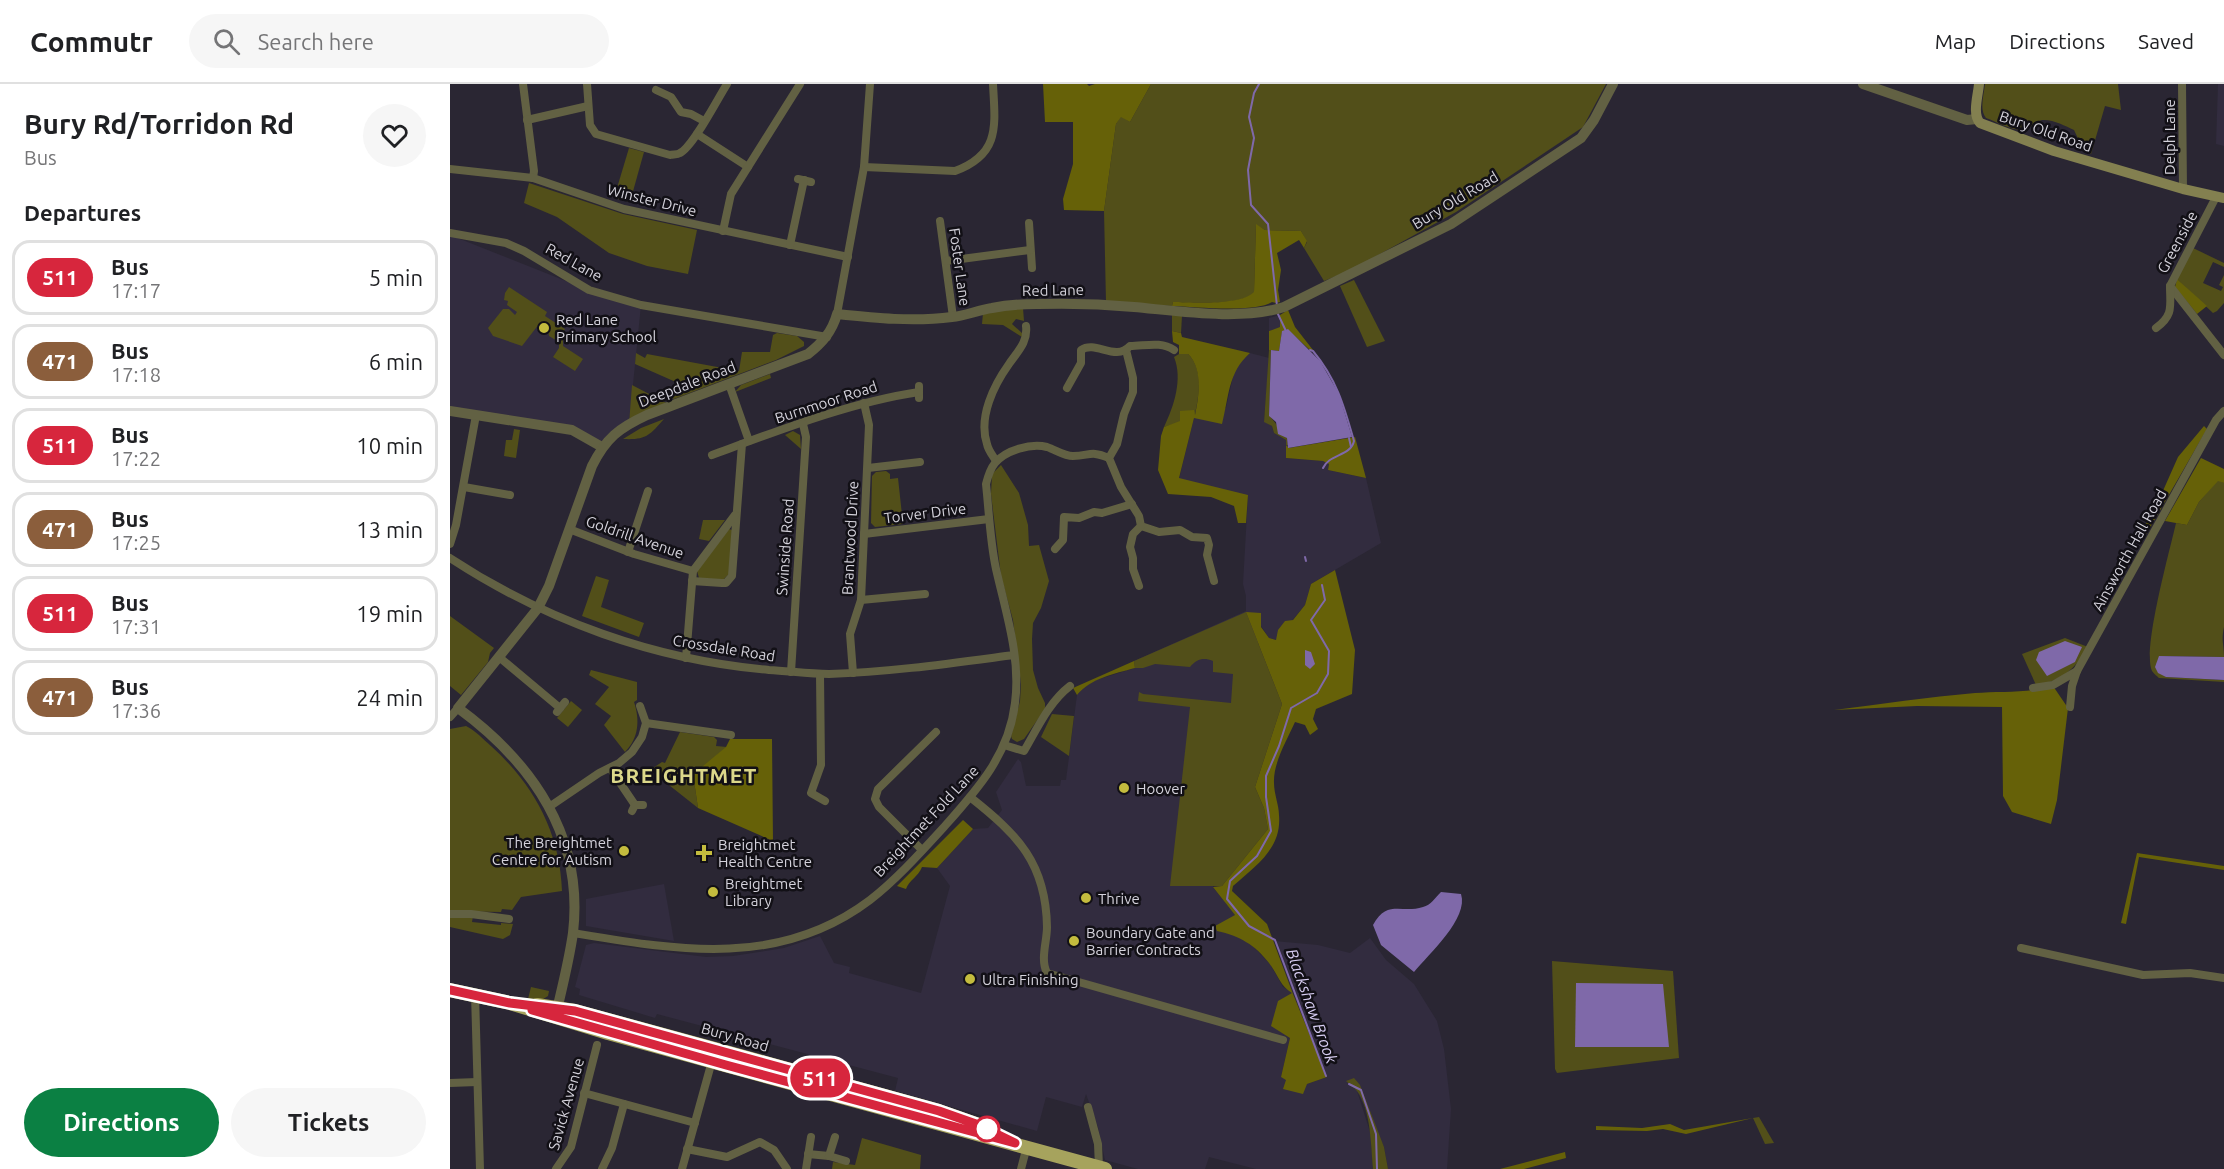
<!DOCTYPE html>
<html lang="en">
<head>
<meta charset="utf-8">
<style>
  :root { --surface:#fff; --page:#f6f6f6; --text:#202124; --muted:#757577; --line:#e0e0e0; --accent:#0b8043 }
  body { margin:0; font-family:Ubuntu,sans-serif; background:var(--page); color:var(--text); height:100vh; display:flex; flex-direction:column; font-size:22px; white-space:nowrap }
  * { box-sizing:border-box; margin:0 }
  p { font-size:20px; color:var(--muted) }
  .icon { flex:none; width:33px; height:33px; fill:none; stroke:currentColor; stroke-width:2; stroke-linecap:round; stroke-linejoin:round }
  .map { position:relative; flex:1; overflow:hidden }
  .panel { display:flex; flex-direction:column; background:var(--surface); width:450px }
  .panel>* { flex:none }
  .badge { padding:0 12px; border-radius:20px; font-size:21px; line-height:39px }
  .map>.badge { position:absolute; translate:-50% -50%; box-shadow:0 0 0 3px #fff }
  h2 { padding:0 24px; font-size:22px; line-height:54px }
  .round { display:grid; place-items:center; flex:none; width:63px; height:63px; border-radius:32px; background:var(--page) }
  .head { display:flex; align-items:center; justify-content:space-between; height:102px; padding:0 24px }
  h1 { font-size:28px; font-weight:700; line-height:45px }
  .button { display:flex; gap:12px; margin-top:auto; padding:12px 24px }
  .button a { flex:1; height:69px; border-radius:36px; background:var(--accent); color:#fff; font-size:24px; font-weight:700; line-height:69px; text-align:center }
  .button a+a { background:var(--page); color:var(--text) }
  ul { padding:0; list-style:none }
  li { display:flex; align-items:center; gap:18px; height:75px; margin:0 12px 9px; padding:0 12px; border:3px solid var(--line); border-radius:18px }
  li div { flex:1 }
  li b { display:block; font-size:22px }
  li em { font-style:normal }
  li .badge { min-width:66px; font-weight:700; text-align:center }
  header { display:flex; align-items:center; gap:36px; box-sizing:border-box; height:84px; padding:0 30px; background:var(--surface); border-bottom:2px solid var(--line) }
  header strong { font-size:28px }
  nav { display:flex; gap:33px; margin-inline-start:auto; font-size:21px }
  .search { width:420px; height:54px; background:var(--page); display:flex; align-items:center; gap:15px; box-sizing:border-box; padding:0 21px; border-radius:33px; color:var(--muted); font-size:22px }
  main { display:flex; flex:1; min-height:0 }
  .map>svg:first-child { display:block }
  .built { fill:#322c3f; fill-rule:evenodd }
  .green { fill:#524f19 }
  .forest { fill:#666108 }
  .water { fill:#7f69a9 }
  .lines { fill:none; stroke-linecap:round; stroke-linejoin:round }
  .stream { stroke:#7f69a9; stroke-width:2 }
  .minor { stroke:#626143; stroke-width:8 }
  .tertiary { stroke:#626143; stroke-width:10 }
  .secondary { stroke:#838050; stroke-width:10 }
  .trunk { stroke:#a6a35d; stroke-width:14 }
  .line-casing { stroke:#fff; stroke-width:14 }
  .line { stroke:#d7263d; stroke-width:9 }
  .poi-dot { fill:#c4bc3e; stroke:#121016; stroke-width:2 }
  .stop-dot { fill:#fff; stroke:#d7263d; stroke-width:3 }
  .labels { text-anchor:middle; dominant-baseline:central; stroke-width:5; stroke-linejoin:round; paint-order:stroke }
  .street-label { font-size:15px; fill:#d4d2db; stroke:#121016 }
  .poi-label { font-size:15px; fill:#d4d2db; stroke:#121016; text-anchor:start }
  .water-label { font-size:16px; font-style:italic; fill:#d7cdf2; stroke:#121016 }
  .district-label { font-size:21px; font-weight:bold; letter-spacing:1.5px; fill:#dcd88a; stroke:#121016 }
</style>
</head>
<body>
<header>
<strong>Commutr</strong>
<div class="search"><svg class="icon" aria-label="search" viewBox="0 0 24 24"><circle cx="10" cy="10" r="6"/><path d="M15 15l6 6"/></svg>Search here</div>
<nav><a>Map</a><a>Directions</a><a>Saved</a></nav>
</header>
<main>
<section class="panel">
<div class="head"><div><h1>Bury Rd/Torridon Rd</h1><p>Bus</p></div><a class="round"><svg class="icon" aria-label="heart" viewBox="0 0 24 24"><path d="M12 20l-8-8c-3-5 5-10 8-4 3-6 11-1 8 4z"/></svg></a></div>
<h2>Departures</h2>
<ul>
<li><span class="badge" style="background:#d7263d;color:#fff">511</span><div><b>Bus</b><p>17:17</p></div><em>5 min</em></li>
<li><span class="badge" style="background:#8b5e3c;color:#fff">471</span><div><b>Bus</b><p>17:18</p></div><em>6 min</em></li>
<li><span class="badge" style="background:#d7263d;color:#fff">511</span><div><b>Bus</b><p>17:22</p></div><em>10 min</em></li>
<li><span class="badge" style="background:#8b5e3c;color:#fff">471</span><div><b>Bus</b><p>17:25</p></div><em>13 min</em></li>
<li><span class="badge" style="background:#d7263d;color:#fff">511</span><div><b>Bus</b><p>17:31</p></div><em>19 min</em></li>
<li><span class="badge" style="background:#8b5e3c;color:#fff">471</span><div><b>Bus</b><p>17:36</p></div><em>24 min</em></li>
</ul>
<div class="button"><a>Directions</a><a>Tickets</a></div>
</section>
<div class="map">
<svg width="1774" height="1085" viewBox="0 0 1774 1085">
  <rect width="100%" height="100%" fill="#2a2633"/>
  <!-- built -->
  <g class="built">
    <polygon points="1768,0 1774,0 1774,62 1766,60"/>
    <polygon points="0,151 146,209 191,221 179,340 152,363 134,352 0,327"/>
    <polygon points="830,231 831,243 819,247 819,234"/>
    <path d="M800,269L819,274L814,337L822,342L824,349L836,356V374L873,377L879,379L878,386L916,394L931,459L861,500L855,521L826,556L819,554L811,542L763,803L785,831L768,847L786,851L798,857L820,880L833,903L842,908L824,857L868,861L900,869L920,854L936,876L964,900L987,937L994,965L1001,1025L997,1085H938L934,1063L907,1007L921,1051L923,1085H806L759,1073L755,1085H688L655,1076L648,1043L636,1010L632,1023L596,1013L587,1047L445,1007L448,994L207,930L205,934L129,911L130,905L125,903L136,861L144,859L256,873L283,872L334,864L370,852L384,879L400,883L399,889L471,909L500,802L487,784L523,745L538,744L552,726L546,708L568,675L571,678L576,702H610L611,696H616L627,611L633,603L646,596L685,584L684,577L796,527V512L793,500L798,412L729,395L744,334L776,324L784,288L790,278ZM843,910L877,993L857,1000L831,993L840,954L826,943Z"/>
    <polygon points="214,800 224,857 136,842 136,815"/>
  </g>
  <!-- green -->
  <g class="green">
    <path d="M701,0H1156L1133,43L1006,128L901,186L874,197L854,164L857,158L851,147L815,146L806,141L804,209C790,222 742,218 723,218L722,222L656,218L654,127L666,40L671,32L680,38Z"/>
    <path d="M1535,0H1668L1671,26L1655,22L1641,70L1631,61L1624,46C1613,41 1597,32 1586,38C1581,41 1580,45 1574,46C1563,47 1547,38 1536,34C1529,26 1534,10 1535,0Z"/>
    <polygon points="179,64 194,68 180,118 164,114"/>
    <polygon points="79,99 173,130 247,146 238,190 197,182 159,169 107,133 74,119"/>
    <polygon points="1743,164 1774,179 1774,183 1763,178 1753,199 1771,207 1773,203 1769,201 1774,191 1774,219 1767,227 1763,229 1727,195"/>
    <polygon points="904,196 935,257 917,263 890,202"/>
    <polygon points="59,203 97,228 95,232 115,245 113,249 113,262 133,275 125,287 103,273 109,264 109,258 99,252 98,246 89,240 72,262 43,252 38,244 53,225 59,225 65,231 67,228 57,221 58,217 54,216 55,209"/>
    <polygon points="573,224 574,237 566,235 562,240 572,249 572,253 553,241 532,240 533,229"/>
    <polygon points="722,231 732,232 731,249 722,247"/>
    <polygon points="327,249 347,252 354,258 354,262 326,276 224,315 222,314 228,299 185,280 186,269 195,274 197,270 289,287 292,268 320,268 323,251"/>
    <polygon points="819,266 821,266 819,331 837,354 838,361 836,361 836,356 824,349 822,342 814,338"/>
    <path d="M729,270H738C754,285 749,314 744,334L714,343C724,322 733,295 724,273Z"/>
    <polygon points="320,290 321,294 285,308 291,301"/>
    <polygon points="182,301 222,322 179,340"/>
    <path d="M214,335C199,352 196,356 173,355L191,344Z"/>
    <polygon points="64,345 70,346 66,374 54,372 56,356 62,356"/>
    <polygon points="343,347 350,351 351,365 335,351"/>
    <polygon points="551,381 569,409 578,441 579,462 589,461 599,497 591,524 583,539 582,555 583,586 588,604 595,619 595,625 574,655 567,658 562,655 561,652 570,617 571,600 563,536 551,492 541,410 542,390"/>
    <polygon points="436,387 440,390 440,395 448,394 453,440 425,443 421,439 422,392 426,388"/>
    <path d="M1768,396L1774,399V543C1771,557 1774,560 1774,573L1709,572L1716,593L1774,596V598L1709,594C1707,592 1704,590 1702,587C1692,566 1720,466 1726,439L1737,441L1749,418Z"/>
    <polygon points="253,436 275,436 259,457 249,455"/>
    <polygon points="279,445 282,446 280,489 273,496 249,494 247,487"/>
    <polygon points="146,492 159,496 151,523 194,539 189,553 132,532"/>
    <path d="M796,528L832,620L805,703L814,724L818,745L772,802H720L740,623L688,617L689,608L693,610L781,619L783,590L763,588V577C753,573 747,575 740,583L705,580L693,584H685L684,577Z"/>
    <polygon points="0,532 44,564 40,569 38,578 11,611 0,602"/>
    <path d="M1615,554L1638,563C1625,585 1612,597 1586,601L1572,570Z"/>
    <path d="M141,586L187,598V616L184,618C190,636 189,654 175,668L154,641L161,632L145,620L159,603L139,591Z"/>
    <polygon points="121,617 132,626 118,643 107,634"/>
    <polygon points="602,630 624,632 619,672 591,653"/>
    <path d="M16,642C26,647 33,655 41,662C84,701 110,749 112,807L71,813L62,826L52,825L51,828L0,827V645Z"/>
    <polygon points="230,648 264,653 267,656 266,662 277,663 243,690 248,724 200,686 212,678 215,679"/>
    <polygon points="0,831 23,832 22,838 51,841 51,839 63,840 60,851 53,855 0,843"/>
    <polygon points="1102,877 1223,887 1229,974 1107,989 1105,985"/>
    <polygon points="81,903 99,907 98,912 90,917 78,915"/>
    <path d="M904,994L910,1001L934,1063L938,1085H923C921,1063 921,1025 907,1007C904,1003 899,1000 896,997Z"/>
    <polygon points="1309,1033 1324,1059 1315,1060 1303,1034"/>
    <polygon points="412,1054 471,1071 470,1085 382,1085 383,1078 405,1081"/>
  </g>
  <!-- forest -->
  <g class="forest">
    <polygon points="593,0 637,0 639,2 645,0 701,0 680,38 671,33 666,40 654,127 614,126 613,115 623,80 623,38 595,38"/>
    <path d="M806,140L815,146L851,147L857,157L854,164L849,156L827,169L831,186L828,206L830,218L826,219L822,218C805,229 745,223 722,222L723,218C742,218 790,222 804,208Z"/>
    <polygon points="1727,195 1757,222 1747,230 1725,203"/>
    <polygon points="838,226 845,243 863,266 860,266 837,245 832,248 829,267 819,266 819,247 830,243 830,231"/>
    <path d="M722,247L731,249L732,253L800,269C778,288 779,313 772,340L744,334L729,394L798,411L796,439H788L784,422L761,413L718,410L708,386L711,352L714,343L730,337V327L744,326L745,331C749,313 753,284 738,270H729V261L723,258Z"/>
    <polygon points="1754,342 1757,345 1694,454 1690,451 1708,418 1728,373"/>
    <polygon points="905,353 916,394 878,386 879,380 873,377 836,374 836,361 839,364"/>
    <polygon points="1751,374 1774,385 1774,399 1768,397 1749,418 1737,441 1715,437"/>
    <path d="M885,486L905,566L902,610L866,625L863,635L868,645L860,651L855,641L845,638C837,656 823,679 824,699C824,710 829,721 829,731C832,765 805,782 783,802L782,807L817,840L843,910L877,993L857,1000L853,1010L833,1005L836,996L831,993L840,954L821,942L828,917L842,909C830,902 828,891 819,879C805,861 790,852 767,847L765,842L785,831L763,803L772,802L818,745L814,724L805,703L832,620L796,528L811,529V543L819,554L826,556L828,546L835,537L843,536L855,521L861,500Z"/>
    <path d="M684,577L685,584C664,590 641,594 627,611L623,604Z"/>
    <path d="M1603,602L1618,624L1607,716L1601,740L1562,728L1553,712L1552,623L1467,622L1384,626C1431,620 1478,613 1525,609C1549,607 1581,609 1603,602Z"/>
    <polygon points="280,655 322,655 323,757 248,724 243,690 276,663"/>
    <path d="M513,736L523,745L487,784L472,783C468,793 459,796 456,805L447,802Z"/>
    <polygon points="1687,769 1774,782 1774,786 1689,773 1676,840 1671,839"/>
    <polygon points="1303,1034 1236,1050 1213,1045 1197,1047 1146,1046 1146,1042 1192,1044 1220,1040 1234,1046"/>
    <polygon points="1115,1068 1116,1074 1074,1085 1050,1085"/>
  </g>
  <!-- water -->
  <g class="water">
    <polygon points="838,245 870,277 889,310 902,353 838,364 837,354 828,350 826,338 819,332 821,266 829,267 832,247"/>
    <polygon points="1615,557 1632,563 1625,578 1597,592 1586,576 1589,568"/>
    <polygon points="855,566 861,568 865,580 860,585 855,581"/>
    <polygon points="1709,572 1774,573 1774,596 1716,593 1708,589 1705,583"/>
    <path d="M991,808L1011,810C1019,834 979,870 964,888L931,861L923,841C937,815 952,830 973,823C981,821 985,814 991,808Z"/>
    <polygon points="1126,899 1213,900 1219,963 1125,963"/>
  </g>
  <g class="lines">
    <!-- stream -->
    <g class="stream">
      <polyline points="809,0 804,9 799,33 804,54 798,86 801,121 818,140 827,222"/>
      <polyline points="827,228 836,247"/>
      <path d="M860,266L863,267C887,296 894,322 904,357C901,372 879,370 873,384"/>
      <polyline points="899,354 901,363"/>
      <polyline points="855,473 856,477"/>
      <polyline points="872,501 875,516 861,536 879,567 878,590 867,609 841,624 829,662 816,692 816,713 821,747 807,772 780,797 777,815 799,842 825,856 876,992"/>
      <polyline points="899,1000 911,1006 926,1050 927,1085"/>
    </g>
    <!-- minor -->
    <g class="minor">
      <polyline points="73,0 84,87 83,94"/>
      <path d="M137,0L140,41L146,50L220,71C223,70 227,71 230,69C243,63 268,14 277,0"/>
      <polyline points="1732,0 1733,105"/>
      <polyline points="206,6 221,13 231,28 241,30 254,37"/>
      <polyline points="77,36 138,22"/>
      <polyline points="247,50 298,83"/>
      <path d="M414,83L505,87C551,70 545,41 543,0"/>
      <polyline points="0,85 83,94 174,125 398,173"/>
      <polyline points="348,95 361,98"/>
      <polyline points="1766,113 1720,202 1774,271"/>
      <polyline points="490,137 503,233"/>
      <polyline points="579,139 582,184"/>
      <polyline points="273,147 281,110 350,0"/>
      <polyline points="0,149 56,159 74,167 139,206 191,221 377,253"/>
      <polyline points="340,161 354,96"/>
      <polyline points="496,177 580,166"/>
      <polyline points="387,230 414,83 420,0"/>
      <path d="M1706,244C1724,231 1720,222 1720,202"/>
      <polyline points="676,266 683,294 683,308 674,330 667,360 659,374 671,403 689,432 691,442 709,448 730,446 742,453 757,454 759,461 757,471 764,497"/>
      <polyline points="279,300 299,357"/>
      <polyline points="469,302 469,314"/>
      <path d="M617,304L631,279V266C646,256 665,278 680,262C695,262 711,257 724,266"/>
      <path d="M262,371C327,347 401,318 469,308"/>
      <path d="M546,377C543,372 538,366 537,360C528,333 544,301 559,280C568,267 578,258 576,242"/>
      <polyline points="418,384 470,378"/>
      <polyline points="14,403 60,411"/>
      <polyline points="119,445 184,470 243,487"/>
      <polyline points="414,450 539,435"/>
      <polyline points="0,460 6,441 26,331"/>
      <polyline points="605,465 613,456 614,433 629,434 644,428 652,429 682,420"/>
      <polyline points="178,468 198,407"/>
      <path d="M0,474C96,537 205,576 319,586C339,587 359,590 379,590C441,588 503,579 564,571"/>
      <polyline points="242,497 272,499 276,499 282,492 292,360"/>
      <polyline points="689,502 683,485 683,474 680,463 683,450 691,442"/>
      <polyline points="411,516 475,510"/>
      <polyline points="49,573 110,624"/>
      <polyline points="236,574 243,487 285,431"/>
      <polyline points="341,588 356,353 353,340"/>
      <polyline points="403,589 400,550 411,516 419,341 414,319"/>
      <polyline points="370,590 371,681 361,709 375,717"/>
      <polyline points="1583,604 1603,601 1627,587"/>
      <polyline points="1620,623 1622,602 1627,587 1766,336 1774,327"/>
      <polyline points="107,628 115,618"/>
      <polyline points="0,633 8,624"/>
      <polyline points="196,639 281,651"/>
      <path d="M554,661L574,667C587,645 599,618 620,602"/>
      <polyline points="160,684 185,721"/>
      <path d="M520,713C568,751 596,779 597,843C597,858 590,875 597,889L833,956"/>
      <polyline points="99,723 149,689 169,679 182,668 192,653 196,639 190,622"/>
      <polyline points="182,727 185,721 193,721"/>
      <polyline points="472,766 429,723 425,715 428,705 486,648"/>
      <polyline points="0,830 21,830 59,835"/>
      <path d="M123,849C226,866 329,885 420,816C447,795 471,768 494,743C527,706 559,671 565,619C571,574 556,529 546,485C540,457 539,428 536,400C538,392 540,385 545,379C556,366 581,359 597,363C606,366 614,372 623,372C640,372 640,366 659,374"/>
      <polyline points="1571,864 1693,891 1740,889 1774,894"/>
      <polyline points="25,910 30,1085"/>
      <polyline points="0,999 27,998"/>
      <polyline points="134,1009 245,1039"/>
      <polyline points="638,1023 648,1060 649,1083"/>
      <polyline points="237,1065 277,1073 310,1058 324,1066 337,1085"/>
      <polyline points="358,1070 379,1072 396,1077"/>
      <polyline points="379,1072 385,1053"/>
      <polyline points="106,1085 121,1063 147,961"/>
      <polyline points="152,1085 162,1064 174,1020"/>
      <polyline points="232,1085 262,977"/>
      <polyline points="356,1085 361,1053"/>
      <polyline points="571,1085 577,1062"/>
    </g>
    <!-- tertiary -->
    <g class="tertiary">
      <polyline points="1413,0 1517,36 1527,35"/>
      <polyline points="0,327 122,346 152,363"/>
      <path d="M106,930C112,904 119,877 123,849C134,753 83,679 8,624L88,524L99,502L142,382C156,354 169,344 197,331L358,270C372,259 382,248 387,230C425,234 463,238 502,233C515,232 528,226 542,224C557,221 572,220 587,220C620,219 652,220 684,223C728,227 792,237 834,223L1001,140L1131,54L1144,36L1163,0"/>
    </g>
    <!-- secondary -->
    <path class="secondary" d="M1529,0C1528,12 1522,30 1530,39L1604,67L1733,105L1774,114"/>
    <!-- trunk -->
    <g class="trunk">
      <polyline points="0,906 60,919 158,949 655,1085"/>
      <polyline points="87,921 125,927 265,965 489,1027 526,1040 542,1047"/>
    </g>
  </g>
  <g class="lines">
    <!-- line casing -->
    <g class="line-casing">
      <polyline id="line" points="0,906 60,919 125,927 489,1027 526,1040 565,1059 276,981 82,926"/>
    </g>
    <!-- line -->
    <use href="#line" class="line"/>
  </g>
  <!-- markers -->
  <g class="poi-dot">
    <circle cx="94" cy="244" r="6"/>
    <circle cx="674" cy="704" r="6"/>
    <circle cx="174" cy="767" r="6"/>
    <path d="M251 760h6v6h6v6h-6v6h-6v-6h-6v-6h6z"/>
    <circle cx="263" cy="808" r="6"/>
    <circle cx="636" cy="814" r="6"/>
    <circle cx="624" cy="857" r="6"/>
    <circle cx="520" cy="895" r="6"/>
  </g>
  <circle class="stop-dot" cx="537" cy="1045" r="12"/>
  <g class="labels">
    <!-- street labels -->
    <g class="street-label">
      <text transform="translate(1596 47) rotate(19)">Bury Old Road</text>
      <text transform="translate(1719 53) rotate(-90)">Delph Lane</text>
      <text transform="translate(202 116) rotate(14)">Winster Drive</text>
      <text transform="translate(1005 116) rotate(-31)">Bury Old Road</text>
      <text transform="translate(1727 158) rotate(-62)">Greenside</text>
      <text transform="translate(124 178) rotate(29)">Red Lane</text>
      <text transform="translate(510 183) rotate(82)">Foster Lane</text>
      <text transform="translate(603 206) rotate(-1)">Red Lane</text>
      <text transform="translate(237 300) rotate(-21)">Deepdale Road</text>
      <text transform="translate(376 318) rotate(-18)">Burnmoor Road</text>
      <text transform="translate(475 429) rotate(-7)">Torver Drive</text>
      <text transform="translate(185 453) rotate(19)">Goldrill Avenue</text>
      <text transform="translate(400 454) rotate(-87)">Brantwood Drive</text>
      <text transform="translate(335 463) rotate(-86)">Swinside Road</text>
      <text transform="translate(1679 466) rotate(-61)">Ainsworth Hall Road</text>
      <text transform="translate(274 564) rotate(9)">Crossdale Road</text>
      <text transform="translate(476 737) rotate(-47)">Breightmet Fold Lane</text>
      <text transform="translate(285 953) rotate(16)">Bury Road</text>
      <text transform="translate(116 1020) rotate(-74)">Savick Avenue</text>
    </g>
    <!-- poi labels -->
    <g class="poi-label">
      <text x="106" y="235">Red Lane<tspan x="106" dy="17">Primary School</tspan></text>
      <text x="686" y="704">Hoover</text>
      <text x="162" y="758" text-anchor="end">The Breightmet<tspan x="162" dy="17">Centre for Autism</tspan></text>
      <text x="268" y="760">Breightmet<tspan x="268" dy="17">Health Centre</tspan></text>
      <text x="275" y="799">Breightmet<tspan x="275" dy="17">Library</tspan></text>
      <text x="648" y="814">Thrive</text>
      <text x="636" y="848">Boundary Gate and<tspan x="636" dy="17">Barrier Contracts</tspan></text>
      <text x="532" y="895">Ultra Finishing</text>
    </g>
    <!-- water labels -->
    <g class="water-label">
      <text transform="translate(862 922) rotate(70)">Blackshaw Brook</text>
    </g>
    <!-- district labels -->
    <g class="district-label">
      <text x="234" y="691">BREIGHTMET</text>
    </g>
  </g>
</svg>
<b class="badge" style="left:370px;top:994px;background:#d7263d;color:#fff">511</b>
</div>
</main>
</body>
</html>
